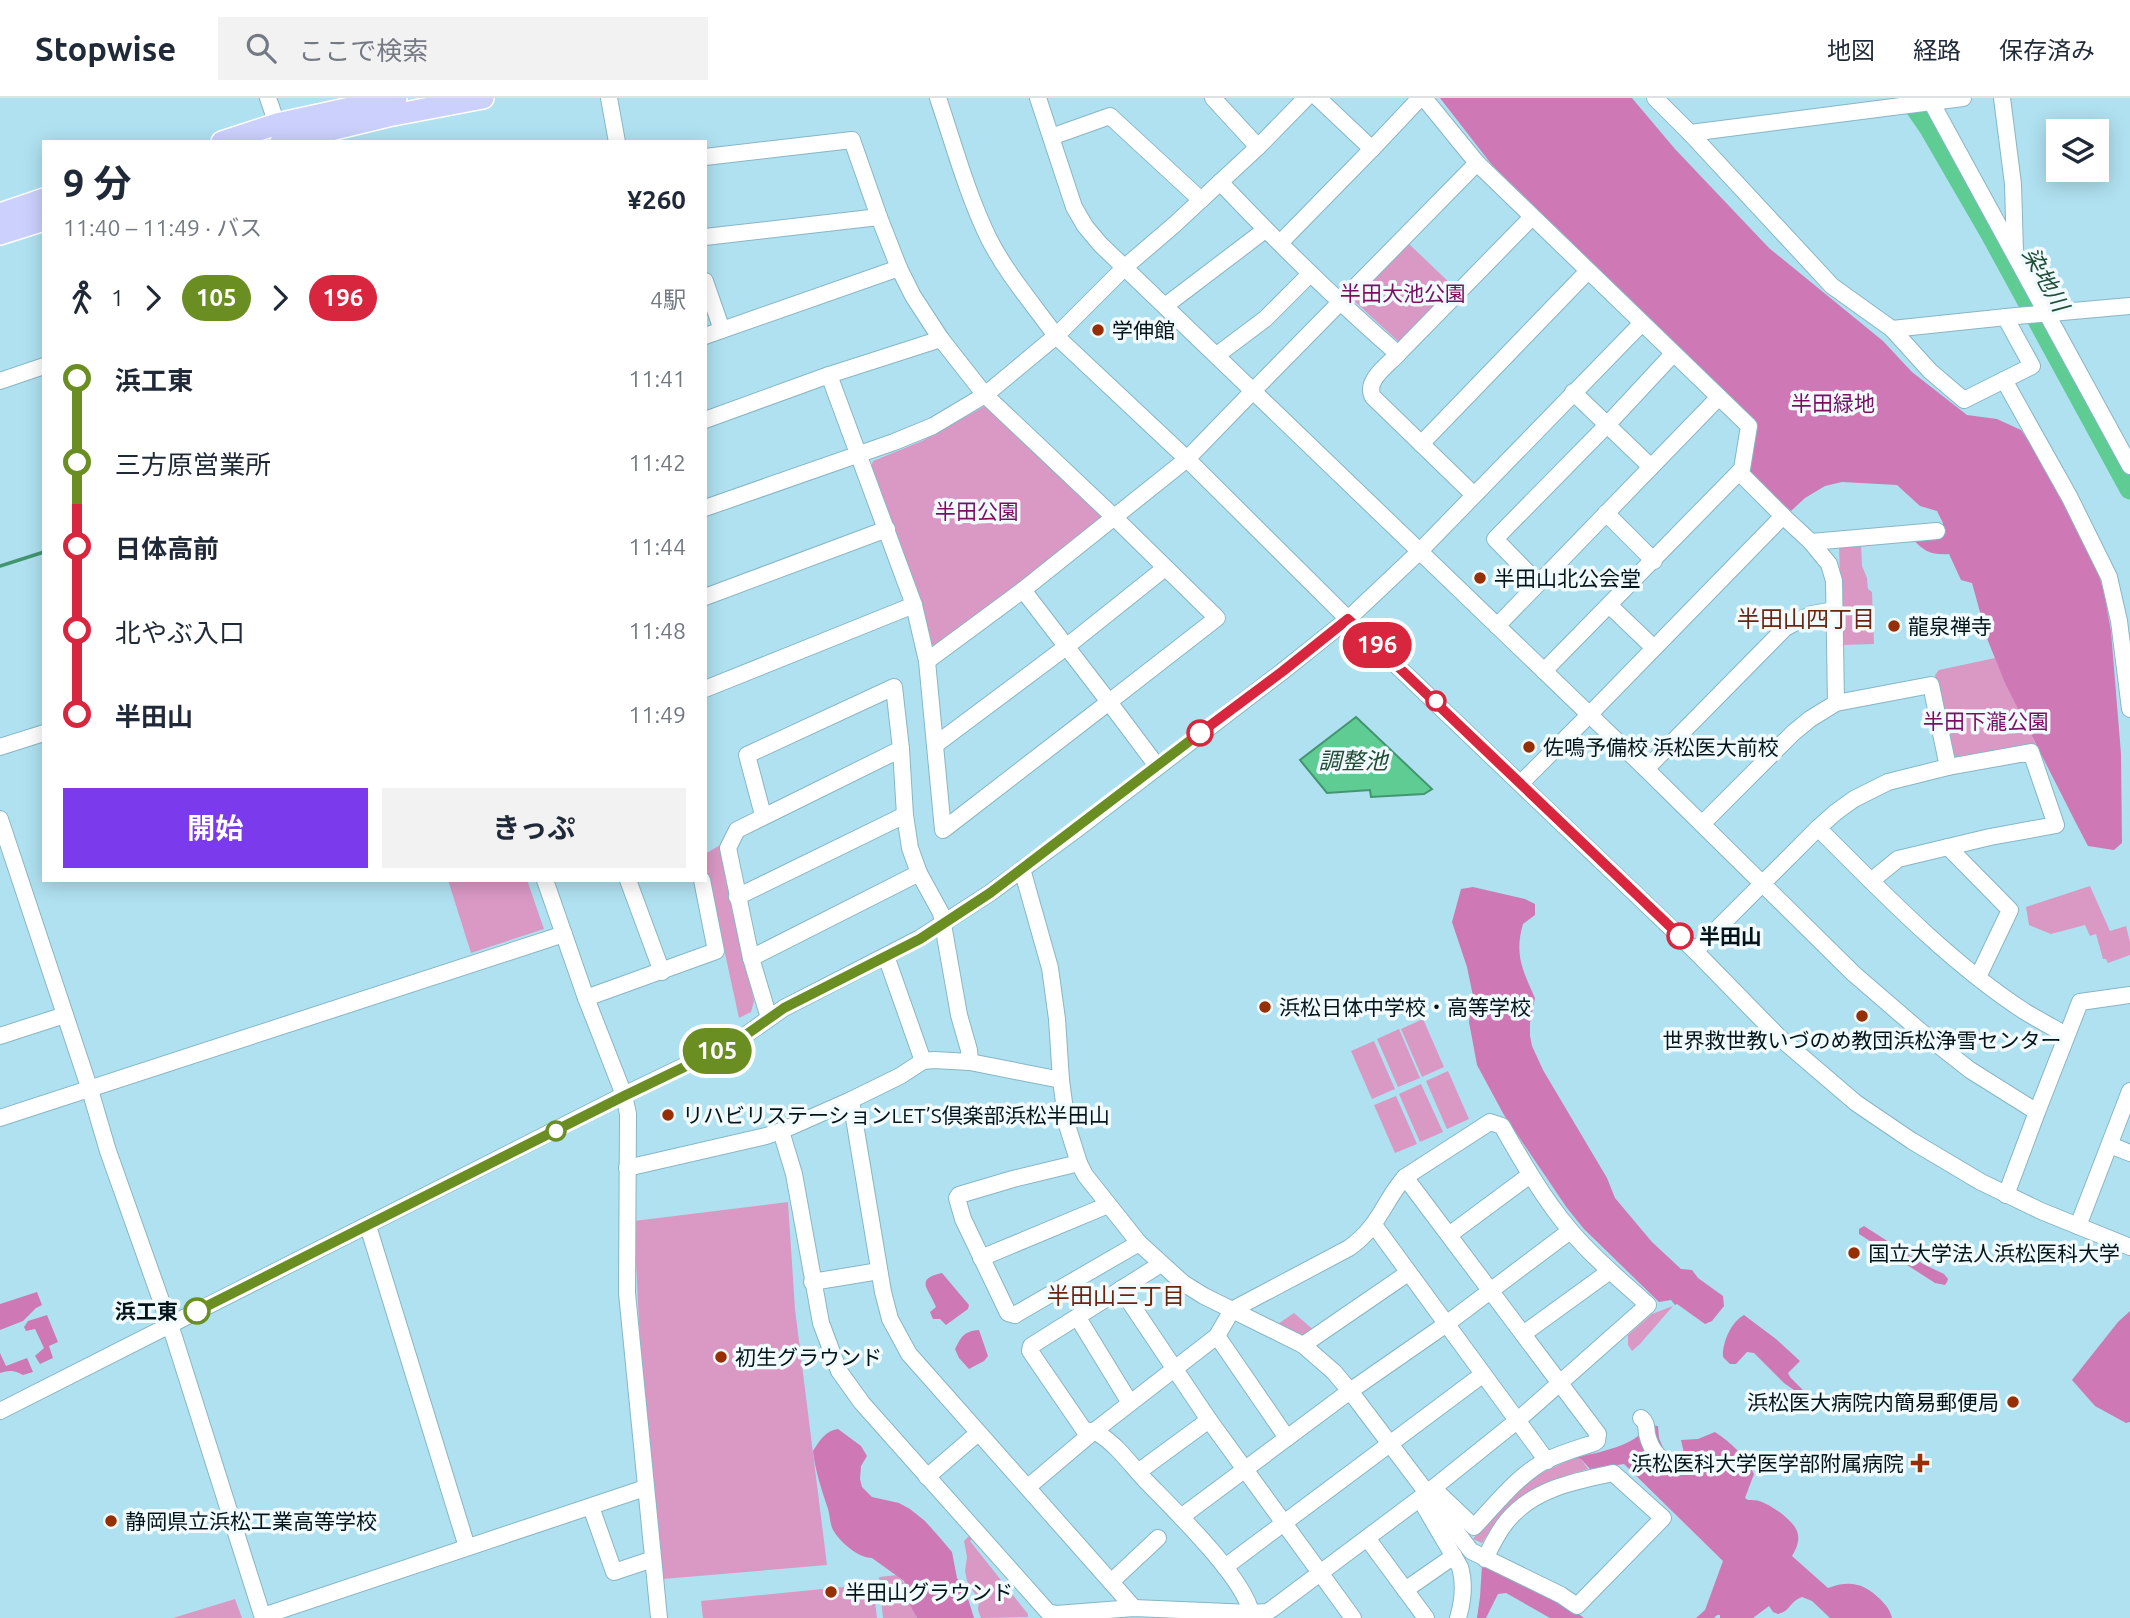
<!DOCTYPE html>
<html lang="ja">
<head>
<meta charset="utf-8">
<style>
  :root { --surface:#fff; --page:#f2f2f3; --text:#1f2937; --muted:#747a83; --line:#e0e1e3; --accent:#7c3aed }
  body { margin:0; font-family:Ubuntu,"Noto Sans JP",sans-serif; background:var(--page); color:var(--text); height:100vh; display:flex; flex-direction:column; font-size:26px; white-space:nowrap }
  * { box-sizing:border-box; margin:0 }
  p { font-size:23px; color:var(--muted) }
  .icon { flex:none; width:38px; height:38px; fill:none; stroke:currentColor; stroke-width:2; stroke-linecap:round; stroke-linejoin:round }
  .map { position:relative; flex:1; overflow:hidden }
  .sheet { position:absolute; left:42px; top:42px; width:665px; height:742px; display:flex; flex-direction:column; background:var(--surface); border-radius:0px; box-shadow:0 4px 18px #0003 }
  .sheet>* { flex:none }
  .badge { padding:0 14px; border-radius:23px; font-size:24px; line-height:46px }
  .fabs { position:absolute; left:2046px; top:21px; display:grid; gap:14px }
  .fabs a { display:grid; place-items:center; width:63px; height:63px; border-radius:0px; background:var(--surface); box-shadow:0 4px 18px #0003; font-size:35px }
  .map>.badge { position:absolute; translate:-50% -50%; box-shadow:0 0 0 4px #fff }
  .legs { display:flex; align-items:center; gap:10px; height:77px; padding:0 21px; font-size:23px }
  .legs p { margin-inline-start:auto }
  .overview { display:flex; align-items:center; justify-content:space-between; height:119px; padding:0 21px }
  h1 { font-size:38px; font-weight:700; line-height:52px }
  .primary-button { display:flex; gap:14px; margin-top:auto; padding:14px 21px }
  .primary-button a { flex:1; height:80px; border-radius:0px; background:var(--accent); color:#fff; font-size:28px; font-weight:700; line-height:80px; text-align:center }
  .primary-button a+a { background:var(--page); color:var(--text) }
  ul { padding:0 21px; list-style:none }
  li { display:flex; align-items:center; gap:24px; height:84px; font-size:26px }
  li i { display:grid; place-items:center; width:10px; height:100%; margin:0 9px; background:currentColor }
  li i::after { content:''; width:18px; height:18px; margin:-9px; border:5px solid; border-radius:50%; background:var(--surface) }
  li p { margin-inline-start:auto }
  li:first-child i { background:linear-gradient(#0000 50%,currentColor 0) }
  li:last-child i { background:linear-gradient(currentColor 50%,#0000 0) }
  header { display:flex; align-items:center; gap:42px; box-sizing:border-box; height:98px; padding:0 35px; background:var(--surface); border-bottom:2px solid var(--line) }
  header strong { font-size:33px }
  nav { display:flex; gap:38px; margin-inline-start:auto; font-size:24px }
  .search { width:490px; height:63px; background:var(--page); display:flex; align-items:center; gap:18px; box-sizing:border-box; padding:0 24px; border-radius:0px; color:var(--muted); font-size:26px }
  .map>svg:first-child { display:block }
  .green { fill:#da99c5 }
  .forest { fill:#ce79b5 }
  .water { fill:#5fcc94; stroke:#43956f; stroke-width:2 }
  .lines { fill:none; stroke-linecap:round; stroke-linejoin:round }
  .stream { stroke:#43956f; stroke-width:3.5 }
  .river { stroke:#5fcc94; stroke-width:21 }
  .minor-casing { stroke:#87b6c5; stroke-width:18 }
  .major-casing { stroke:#fff; stroke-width:24 }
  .minor { stroke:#fff; stroke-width:16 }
  .major { stroke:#cbd0fc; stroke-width:21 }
  .line-1-casing { stroke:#fff; stroke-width:16 }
  .line-2-casing { stroke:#fff; stroke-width:16 }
  .line-1 { stroke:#6b8e23; stroke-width:10 }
  .line-2 { stroke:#d7263d; stroke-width:10 }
  .poi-dot { fill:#963004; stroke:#f1fafd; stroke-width:2.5 }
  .stop-2-dot { fill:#fff; stroke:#d7263d; stroke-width:3.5 }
  .stop-1-dot { fill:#fff; stroke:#6b8e23; stroke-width:3.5 }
  .labels { text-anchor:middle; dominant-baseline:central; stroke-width:7; stroke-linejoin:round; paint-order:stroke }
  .park-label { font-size:21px; fill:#770e62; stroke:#f1fafd }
  .poi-label { font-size:21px; fill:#03151a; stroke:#f1fafd; text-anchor:start }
  .stop-label { font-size:21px; font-weight:bold; fill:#03151a; stroke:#f1fafd; text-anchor:start }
  .water-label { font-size:23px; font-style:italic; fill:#204d36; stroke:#f1fafd }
  .neighbourhood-label { font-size:23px; fill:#68260f; stroke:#f1fafd }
</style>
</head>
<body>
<header>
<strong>Stopwise</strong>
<div class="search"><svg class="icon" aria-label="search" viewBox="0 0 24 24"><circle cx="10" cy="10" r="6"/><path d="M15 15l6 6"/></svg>ここで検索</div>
<nav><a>地図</a><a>経路</a><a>保存済み</a></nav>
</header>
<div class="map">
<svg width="2130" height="1520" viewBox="0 0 2130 1520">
  <rect width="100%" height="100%" fill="#b0e1f0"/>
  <!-- green -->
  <g class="green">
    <polygon points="1408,145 1454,189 1400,245 1352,201"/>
    <polygon points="985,308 994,309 1104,418 1104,421 937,549 932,547 921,505 871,369 873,363 922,343"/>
    <polygon points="1861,445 1862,468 1867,480 1868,491 1872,494 1874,546 1842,547 1839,447"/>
    <polygon points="1995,560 2036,647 1956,662 1950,656 1935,577 1939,572"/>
    <polygon points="722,746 722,755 754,903 751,914 739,920 705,763 705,756"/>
    <polygon points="448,782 527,782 544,831 471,855"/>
    <polygon points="2090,788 2110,833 2126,828 2130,844 2130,857 2108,865 2106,861 2103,861 2096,836 2090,838 2085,827 2051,836 2029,827 2026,809"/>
    <polygon points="1423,921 1444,969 1422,979 1401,931"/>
    <polygon points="1399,931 1420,980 1398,989 1377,941"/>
    <polygon points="1374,943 1395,991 1372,1001 1351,953"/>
    <polygon points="1448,973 1469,1021 1447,1031 1426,983"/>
    <polygon points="1421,986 1443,1034 1420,1044 1399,996"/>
    <polygon points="1396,998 1417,1046 1395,1055 1374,1007"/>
    <polygon points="788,1104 795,1211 827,1467 663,1481 643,1307 634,1123"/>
    <polygon points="1673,1208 1640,1246 1632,1253 1628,1247 1628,1237 1652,1216"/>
    <polygon points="1294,1215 1316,1234 1309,1238 1300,1237 1278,1226"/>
    <path d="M1575,1360L1581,1361L1588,1371C1539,1385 1510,1401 1482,1445L1473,1441C1492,1417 1513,1392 1540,1376C1551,1370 1563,1365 1575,1360Z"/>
    <polygon points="971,1436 974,1439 970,1443 1028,1516 1028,1519 981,1520 978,1512 979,1502 967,1483 965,1473 967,1459 964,1443"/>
    <path d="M897,1477C910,1488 909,1505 917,1520H883L879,1479Z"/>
    <polygon points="873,1486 877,1520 703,1520 701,1503"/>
    <polygon points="235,1501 242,1520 173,1520"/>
  </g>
  <!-- forest -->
  <g class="forest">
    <path d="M1440,0H1632L1675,51L1769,150L1883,243L1912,274L1967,317L1997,321L2021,332L2044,366L2098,474L2104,495L2111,533L2121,656L2122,745L2114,752L2088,748L2077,727L2005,585L1988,543L1972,485L1961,482L1949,456C1932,457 1924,454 1913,441L1943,436V425L1937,413L1920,408L1897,387L1842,384L1825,388L1805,400L1791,413L1749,375L1758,327L1492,67Z"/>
    <path d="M1473,789L1525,801L1535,806V817L1523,826C1514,856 1523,873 1535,900L1530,925V938L1532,948L1543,972L1607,1080L1615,1100L1652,1144L1681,1171L1692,1172L1698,1180L1723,1198L1724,1208L1712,1223L1705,1226L1677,1206L1675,1207L1671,1202L1659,1204L1584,1131L1567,1110L1504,1017L1477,967L1469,924L1473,898L1467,869L1452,824L1461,791Z"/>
    <polygon points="1864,1128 1923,1166 1944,1176 1948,1181 1947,1184 1945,1187 1935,1185 1859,1136 1859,1131"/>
    <path d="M942,1175L969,1207L968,1211L946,1227L940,1221H933L930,1214L936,1209C930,1192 913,1181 942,1175Z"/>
    <polygon points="37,1194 42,1207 36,1210 23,1223 0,1232 0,1206"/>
    <polygon points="2130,1213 2130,1324 2126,1325 2095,1308 2072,1282 2118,1224"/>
    <polygon points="47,1217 58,1244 49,1248 53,1260 40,1266 35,1258 44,1250 35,1231 26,1233 24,1229 28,1223"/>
    <path d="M1744,1217L1776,1241L1800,1263L1788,1275L1790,1279L1803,1292L1801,1297L1784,1285L1754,1255L1747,1254L1736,1266H1730L1723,1259C1722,1245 1731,1224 1744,1217Z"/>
    <path d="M979,1232L988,1258L984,1263L969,1271L959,1260L955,1251C961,1239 964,1233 979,1232Z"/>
    <path d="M0,1255L6,1268L27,1260L33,1274L23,1277C15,1272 9,1272 0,1275Z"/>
    <path d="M1649,1327L1658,1328L1659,1340L1674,1376L1686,1372L1687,1368L1681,1342L1698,1341L1715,1334C1732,1345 1745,1358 1754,1376L1745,1400L1748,1402C1750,1402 1757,1402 1759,1403C1770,1406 1791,1421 1796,1431C1801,1440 1797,1450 1792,1458L1828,1490C1849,1482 1864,1485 1880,1501C1886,1507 1890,1512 1892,1520H1830L1812,1503L1802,1499C1789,1504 1791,1513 1778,1516L1773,1514L1769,1508L1753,1520H1720V1517H1717L1714,1520H1696L1705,1512L1723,1463L1624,1366L1590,1371L1581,1361L1575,1360C1601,1353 1632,1350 1649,1327Z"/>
    <path d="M838,1331L861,1348L867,1358L861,1368L860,1381L862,1389L872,1399L899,1405L910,1411L925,1423L941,1441L952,1454L957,1480L965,1491L974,1520H917L910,1507L904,1483L872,1460C858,1460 840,1444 833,1432C830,1426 830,1418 828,1411C822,1393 815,1372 813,1353C820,1342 825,1333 838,1331Z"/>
    <polygon points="1482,1467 1491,1468 1565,1505 1584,1520 1550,1520 1506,1495 1498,1496 1486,1520 1477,1520 1480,1499"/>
  </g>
  <!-- water -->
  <polygon class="water" points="1356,619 1432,691 1424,696 1371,699 1370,692 1327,695 1300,662"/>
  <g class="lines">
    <!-- stream -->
    <polyline class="stream" points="0,468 44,454"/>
    <!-- river -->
    <polyline class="river" points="1909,0 1929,29 1991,136 2130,391"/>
    <!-- minor casing -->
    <g class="minor-casing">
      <g id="minor">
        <polyline points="268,0 280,35"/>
        <polyline points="609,0 617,44"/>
        <path d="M938,0C954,47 967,96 989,141C1007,176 1033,206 1056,238L1125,169L1174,127L1258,49L1213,0"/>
        <polyline points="1038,0 1074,109 1085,128 1100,146 1253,293 1477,65"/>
        <polyline points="1318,0 1372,51 1420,0"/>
        <polyline points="1424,0 1477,65 1749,328 1742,371 1739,374 1783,418 1589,617 1521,685"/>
        <polyline points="1655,0 1690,35 1832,188 1892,231 1930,273 1964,302 2004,282 2070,400 2109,479 2119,523 2130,611"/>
        <polyline points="1929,0 2130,368"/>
        <polyline points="2002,0 2013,86 2015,154"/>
        <polyline points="1690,35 1963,0"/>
        <polyline points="1051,39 1110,18 1201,102"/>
        <polyline points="1258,49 1306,0"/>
        <polyline points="705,59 852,42 879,119"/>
        <path d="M1220,84C1277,144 1336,202 1398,256L1532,119"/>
        <polyline points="705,139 879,119 899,170"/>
        <polyline points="1280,145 1372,51"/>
        <polyline points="705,183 722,232 705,238"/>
        <polyline points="1165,208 1265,132"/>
        <polyline points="1892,231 2016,218 2130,208"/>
        <polyline points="941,241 985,297 1114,419 1217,520 1109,604 1157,668"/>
        <path d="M1398,256C1388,267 1364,283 1373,299L1474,397"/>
        <polyline points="1217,257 1265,221 1310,176"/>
        <polyline points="829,277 914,507 927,563 943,732 1109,604 1023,492"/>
        <polyline points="2004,282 2032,268 2005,219"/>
        <polyline points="0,283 44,268"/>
        <polyline points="1573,294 1651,369"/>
        <polyline points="705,322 829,277 941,241 913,198 899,170 722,232"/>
        <polyline points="1421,346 1588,173"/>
        <polyline points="705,410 894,344 933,328 985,297 1056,238 1187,361 1348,521 1695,853 1779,939 1856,1005 1912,1043 1981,1084 2041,1113 2130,1149"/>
        <polyline points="1606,415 1654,463"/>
        <polyline points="1783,418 1811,444 1829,466 1834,483 1836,605"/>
        <polyline points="1811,444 1937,433"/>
        <polyline points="1538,485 1495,441 1607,327 1673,256"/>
        <polyline points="705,499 887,431"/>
        <polyline points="1610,508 1654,550"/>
        <polyline points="1497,528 1719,299"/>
        <polyline points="927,563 1023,492 1187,361 1253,293 1646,671 1854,876 1919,932 1970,972 2037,1014 2006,1097"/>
        <polyline points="1544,573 1739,374"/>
        <polyline points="705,591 914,507"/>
        <polyline points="935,647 1066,549 1165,470"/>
        <polyline points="0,649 44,635"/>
        <polyline points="1646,671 1785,530 1812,516 1835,512"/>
        <polyline points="763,717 747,657 894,589 901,651"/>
        <polyline points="0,721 90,992 108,1053 174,1239 263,1520"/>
        <polyline points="1702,726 1793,635 1810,621 1836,605 1931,587 1948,669"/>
        <path d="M1818,730C1881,793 1949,864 2024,913C2037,921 2052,929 2066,937"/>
        <polyline points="1948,749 2010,812 1978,879"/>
        <path d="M1022,771L1050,870L1057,921L1061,982L1067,1027L1079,1065L1085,1077L1139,1145L1183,1185L1204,1198L1303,1247L1334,1274L1350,1293L1471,1453L1561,1497L1577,1508L1663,1420L1613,1375C1575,1383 1533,1391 1507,1423C1498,1434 1491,1448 1485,1461"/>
        <polyline points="545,782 586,900 624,997 628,1016 627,1195 659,1520"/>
        <polyline points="628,782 662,874"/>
        <polyline points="737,799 905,717"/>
        <polyline points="1695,853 1818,730 1836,714 1854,701 1888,684 1948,669 2031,654 2056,727 1990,739 1898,761 1871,783"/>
        <polyline points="886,858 923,963"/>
        <polyline points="751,860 919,775"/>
        <polyline points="586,900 716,853 702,782"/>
        <polyline points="769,920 751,860 728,750 737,732 901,651 905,717 910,750 919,775 941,815 959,917 969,952 970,964"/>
        <polyline points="0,938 65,917"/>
        <polyline points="851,1002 900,978 923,963 934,962 970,964 1061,982"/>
        <polyline points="2037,1014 2080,904 2130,897"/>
        <polyline points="0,1020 564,836"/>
        <polyline points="781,1033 851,1002 883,1194 890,1221 909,1256 1134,1510"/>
        <polyline points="2110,1047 2130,1055"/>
        <polyline points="1079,1065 1013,1081 959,1097 957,1100 963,1121 1008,1215 1015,1217 1018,1215 1139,1145"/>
        <polyline points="627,1070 766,1038 781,1033 794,1076 821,1225 839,1273 862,1305 1048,1514 1056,1516 1134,1510 1251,1515 1251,1520"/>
        <path d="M1405,1079L1598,1336L1597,1343L1594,1345C1579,1350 1562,1355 1547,1362C1518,1377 1497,1405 1474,1429L1433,1390"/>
        <polyline points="1374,1127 1547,1363"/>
        <polyline points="368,1128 467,1449"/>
        <polyline points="2078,1128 2130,993"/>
        <polyline points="1449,1137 1530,1077"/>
        <polyline points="981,1160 1108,1107"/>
        <polyline points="812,1184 879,1173"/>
        <polyline points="1121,1191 1209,1322 1353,1520"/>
        <polyline points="1078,1220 1130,1305"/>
        <polyline points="1523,1236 1610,1173"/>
        <polyline points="1217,1238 1287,1340"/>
        <polyline points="1303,1247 1408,1175"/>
        <polyline points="0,1313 624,997 740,941 784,910 920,840 990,795 1077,731 1283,573 1348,521 1419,454 1642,225"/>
        <path d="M1641,1320C1647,1325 1646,1328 1647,1336C1651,1354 1661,1363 1678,1369"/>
        <polyline points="1138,1374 1209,1322"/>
        <polyline points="927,1379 978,1335"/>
        <path d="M1028,1389L1093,1334L1217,1238L1232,1212L1349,1150C1380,1128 1383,1104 1405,1079L1490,1024L1502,1028C1522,1063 1543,1100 1570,1132C1593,1160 1622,1183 1648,1207L1518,1322L1427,1395L1272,1511L1267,1514L1251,1515C1244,1479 1172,1410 1145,1382C1131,1367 1117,1347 1099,1336C1095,1333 1089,1333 1084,1332L1030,1253L1031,1248L1161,1166"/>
        <path d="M1420,1401L1460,1469C1465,1486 1463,1503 1458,1520"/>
        <polyline points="591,1409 614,1474 653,1461"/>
        <polyline points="1181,1419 1350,1293 1445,1227 1570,1133"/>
        <polyline points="1367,1440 1426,1520"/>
        <polyline points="1225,1469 1482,1277"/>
        <polyline points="1111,1484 1158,1440"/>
        <polyline points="1405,1492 1454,1458"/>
        <polyline points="263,1518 645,1390"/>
      </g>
    </g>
    <!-- major casing -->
    <g class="major-casing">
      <g id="major">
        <polyline points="222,44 277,26 396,0"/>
        <polyline points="281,44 388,18 483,0"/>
        <polyline points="0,116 44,101"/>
        <polyline points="0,136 44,122"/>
      </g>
    </g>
    <!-- minor -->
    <use href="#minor" class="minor"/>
    <!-- major -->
    <use href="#major" class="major"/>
  </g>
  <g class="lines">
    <!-- line-1 casing -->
    <g class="line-1-casing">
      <polyline id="line-1" points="197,1213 624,998 705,959 740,941 784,910 920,841 990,795 1200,635"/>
    </g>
    <!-- line-2 casing -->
    <g class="line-2-casing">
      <polyline id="line-2" points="1200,635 1283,573 1348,521 1680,838"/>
    </g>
    <!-- line-1 -->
    <use href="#line-1" class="line-1"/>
    <!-- line-2 -->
    <use href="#line-2" class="line-2"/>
  </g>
  <!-- markers -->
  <g class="poi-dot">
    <circle cx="1098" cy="232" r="7"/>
    <circle cx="1480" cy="480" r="7"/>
    <circle cx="1894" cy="528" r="7"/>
    <circle cx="1529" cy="649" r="7"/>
    <circle cx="1265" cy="909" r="7"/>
    <circle cx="1862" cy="918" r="7"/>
    <circle cx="668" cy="1017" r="7"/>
    <circle cx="1854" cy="1155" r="7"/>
    <circle cx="721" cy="1259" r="7"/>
    <circle cx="2013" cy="1304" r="7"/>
    <path d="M1916.5 1354.5h7v7h7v7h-7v7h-7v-7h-7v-7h7z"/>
    <circle cx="111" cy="1423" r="7"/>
    <circle cx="831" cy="1494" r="7"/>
  </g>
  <g class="stop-2-dot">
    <circle cx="1436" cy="603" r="9"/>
    <circle cx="1200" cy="635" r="12"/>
    <circle cx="1680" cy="838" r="12"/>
  </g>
  <g class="stop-1-dot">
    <circle cx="556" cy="1033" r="9"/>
    <circle cx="197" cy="1213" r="12"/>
  </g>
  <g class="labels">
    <!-- park labels -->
    <g class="park-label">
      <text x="1403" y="195">半田大池公園</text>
      <text x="1833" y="305">半田緑地</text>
      <text x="977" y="413">半田公園</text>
      <text x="1986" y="623">半田下瀧公園</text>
    </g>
    <!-- poi labels -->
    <g class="poi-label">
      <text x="1112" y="232">学伸館</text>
      <text x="1494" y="480">半田山北公会堂</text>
      <text x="1908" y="528">龍泉禅寺</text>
      <text x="1543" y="649">佐鳴予備校 浜松医大前校</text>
      <text x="1279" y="909">浜松日体中学校・高等学校</text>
      <text x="1862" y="942" text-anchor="middle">世界救世教いづのめ教団浜松浄雪センター</text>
      <text x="682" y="1017">リハビリステーションLET’S倶楽部浜松半田山</text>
      <text x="1868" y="1155">国立大学法人浜松医科大学</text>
      <text x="735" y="1259">初生グラウンド</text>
      <text x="1999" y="1304" text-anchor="end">浜松医大病院内簡易郵便局</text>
      <text x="1904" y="1365" text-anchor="end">浜松医科大学医学部附属病院</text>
      <text x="125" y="1423">静岡県立浜松工業高等学校</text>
      <text x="845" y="1494">半田山グラウンド</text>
    </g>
    <!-- stop labels -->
    <g class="stop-label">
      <text x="1699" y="838">半田山</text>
      <text x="178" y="1213" text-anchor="end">浜工東</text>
    </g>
    <!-- water labels -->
    <g class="water-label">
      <text transform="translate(2046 181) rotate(61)">染地川</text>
      <text x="1353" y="662">調整池</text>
    </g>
    <!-- neighbourhood labels -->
    <g class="neighbourhood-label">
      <text x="1806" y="520">半田山四丁目</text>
      <text x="1116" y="1197">半田山三丁目</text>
    </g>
  </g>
</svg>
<div class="fabs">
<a><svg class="icon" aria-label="layers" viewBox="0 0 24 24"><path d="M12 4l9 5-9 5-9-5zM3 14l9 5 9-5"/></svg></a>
</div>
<b class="badge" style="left:717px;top:953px;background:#6b8e23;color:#fff">105</b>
<b class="badge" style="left:1377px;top:547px;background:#d7263d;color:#fff">196</b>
<section class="sheet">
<div class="overview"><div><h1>9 分</h1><p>11:40 – 11:49 · バス</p></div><b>¥260</b></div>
<div class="legs"><svg class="icon" aria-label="walk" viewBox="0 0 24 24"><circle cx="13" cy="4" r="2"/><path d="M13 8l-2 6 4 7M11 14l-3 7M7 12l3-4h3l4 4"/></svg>1<svg class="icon" aria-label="forward" viewBox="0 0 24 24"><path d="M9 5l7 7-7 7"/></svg><b class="badge" style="background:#6b8e23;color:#fff">105</b><svg class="icon" aria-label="forward" viewBox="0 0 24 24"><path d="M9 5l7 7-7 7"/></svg><b class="badge" style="background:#d7263d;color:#fff">196</b><p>4駅</p></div>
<ul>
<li><i style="color:#6b8e23"></i><b>浜工東</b><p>11:41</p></li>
<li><i style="color:#6b8e23"></i><span>三方原営業所</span><p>11:42</p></li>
<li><i style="color:#d7263d"></i><b>日体高前</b><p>11:44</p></li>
<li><i style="color:#d7263d"></i><span>北やぶ入口</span><p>11:48</p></li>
<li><i style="color:#d7263d"></i><b>半田山</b><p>11:49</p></li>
</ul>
<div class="primary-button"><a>開始</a><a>きっぷ</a></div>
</section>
</div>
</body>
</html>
